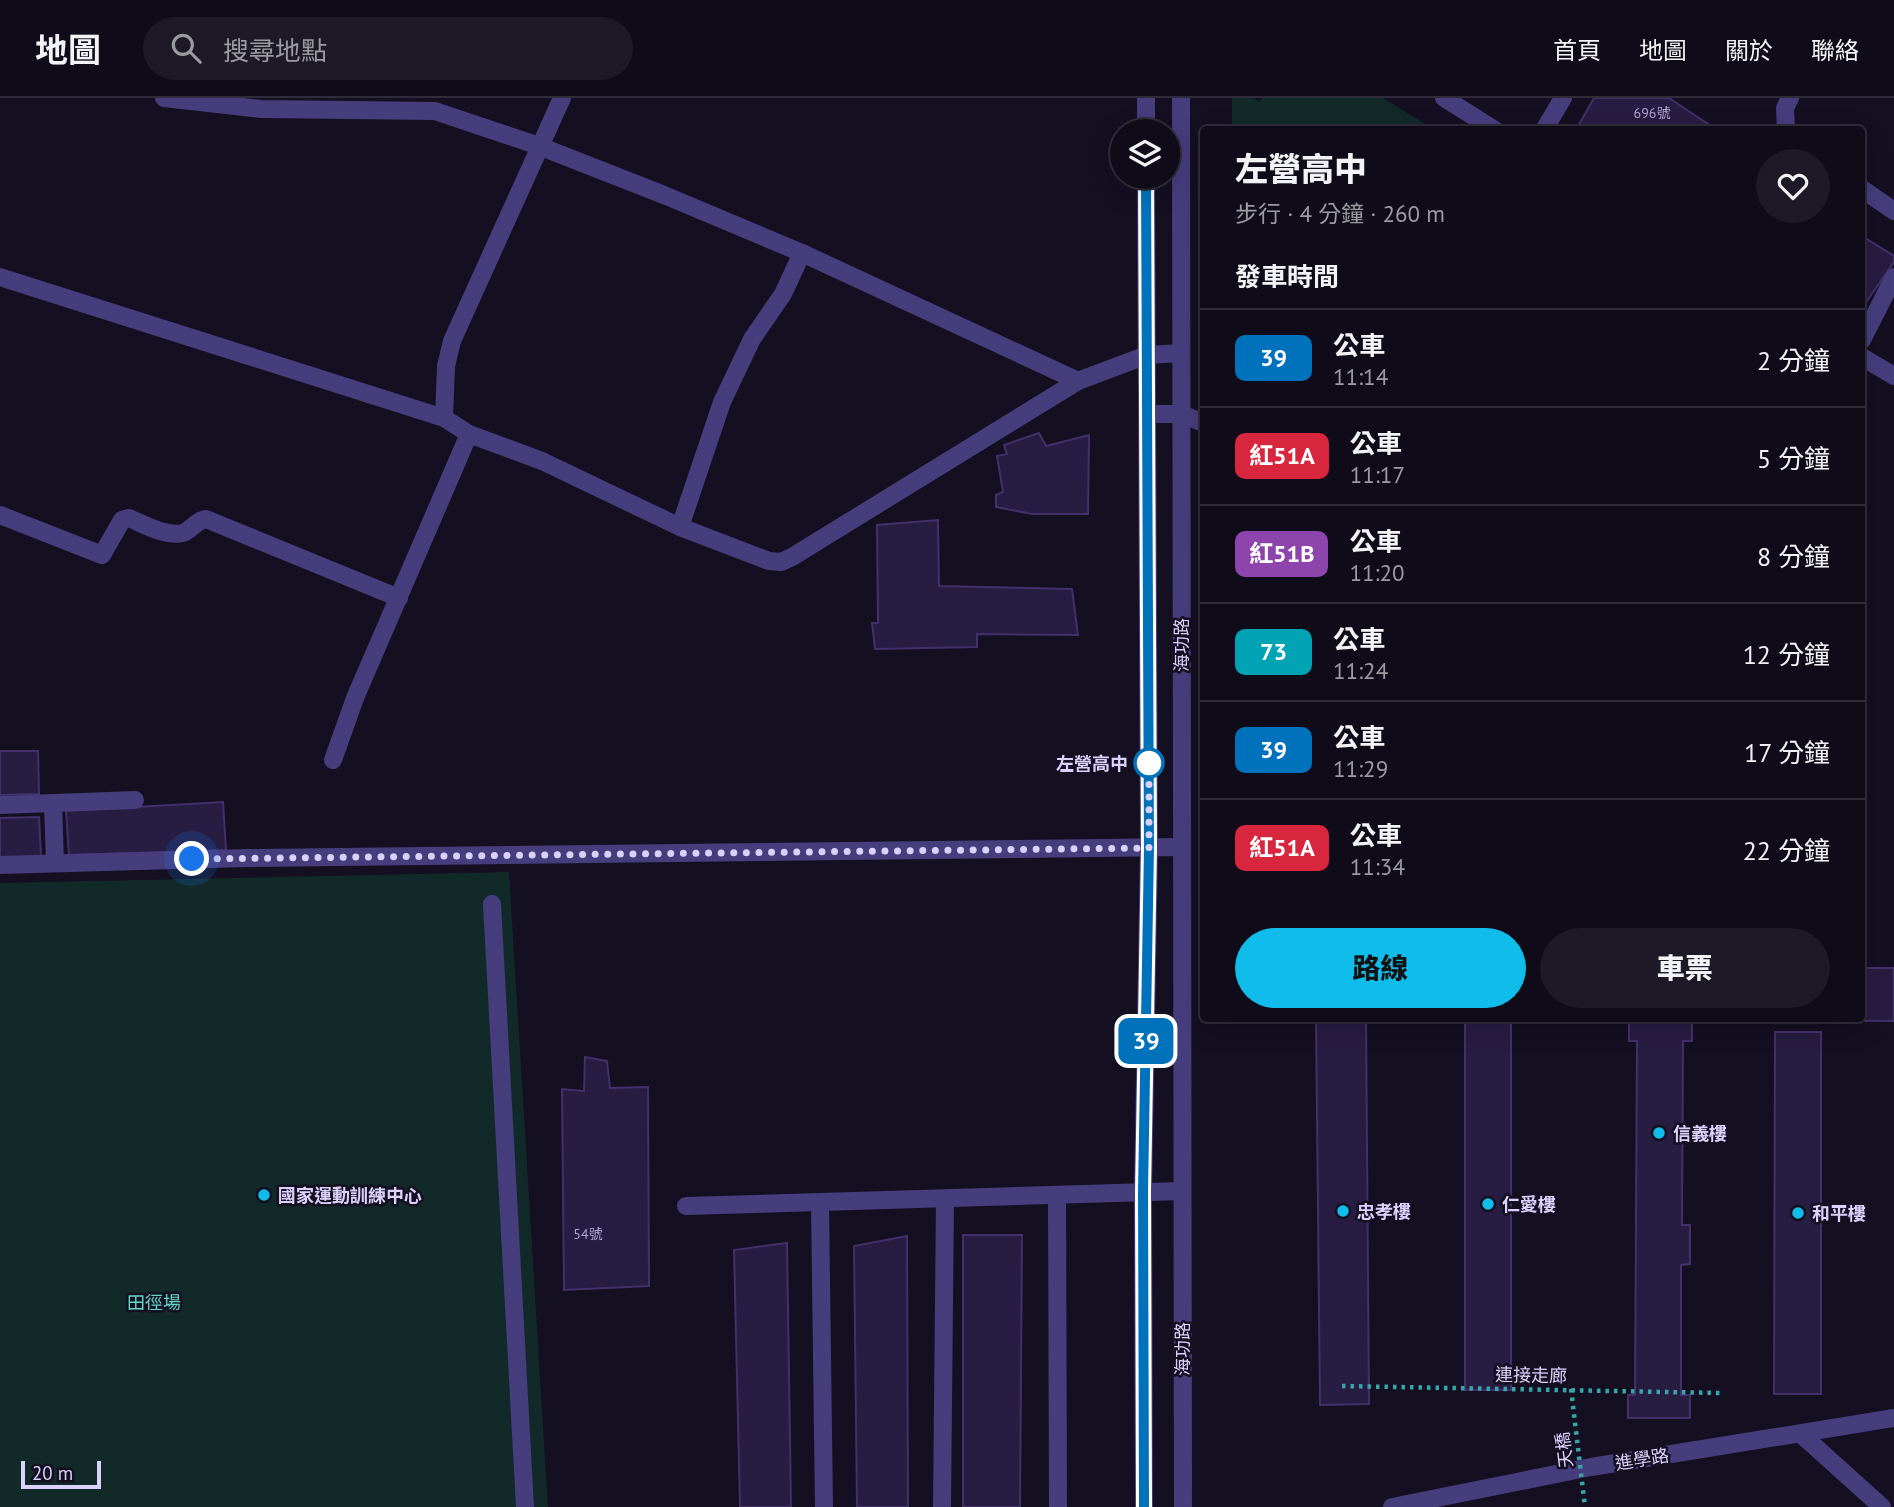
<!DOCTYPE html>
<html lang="zh-TW">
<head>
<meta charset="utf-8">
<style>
  :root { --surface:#0f0b19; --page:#1d1926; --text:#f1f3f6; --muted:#9b9ba2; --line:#2f2b38; --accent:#10bdea }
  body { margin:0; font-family:"PT Sans","Noto Sans TC",sans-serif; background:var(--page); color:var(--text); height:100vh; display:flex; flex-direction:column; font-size:26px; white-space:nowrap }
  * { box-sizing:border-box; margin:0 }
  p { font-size:23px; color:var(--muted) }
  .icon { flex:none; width:38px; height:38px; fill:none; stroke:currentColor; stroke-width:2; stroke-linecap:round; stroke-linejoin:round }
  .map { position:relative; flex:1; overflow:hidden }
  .sheet { position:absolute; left:1200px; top:28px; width:665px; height:896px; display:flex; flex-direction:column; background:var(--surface); border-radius:7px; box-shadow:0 7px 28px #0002,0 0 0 2px var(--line) }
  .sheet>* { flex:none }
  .badge { padding:0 14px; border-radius:10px; font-size:24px; line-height:46px }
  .controls { position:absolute; left:1110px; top:21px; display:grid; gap:14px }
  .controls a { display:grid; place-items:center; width:70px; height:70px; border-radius:50%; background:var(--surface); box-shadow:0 7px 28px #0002,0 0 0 2px var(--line); font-size:35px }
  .scale { position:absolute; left:21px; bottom:18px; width:80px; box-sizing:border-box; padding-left:7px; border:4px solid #dbd2fc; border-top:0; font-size:19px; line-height:24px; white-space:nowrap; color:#dbd2fc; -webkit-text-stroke:5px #140f21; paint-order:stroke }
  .you { position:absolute; width:35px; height:35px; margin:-18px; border:5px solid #fff; border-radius:50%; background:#1a73e8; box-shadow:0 0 0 10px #1a73e833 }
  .map>.badge { position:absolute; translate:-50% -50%; box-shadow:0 0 0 4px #fff }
  h2 { padding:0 35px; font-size:26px; line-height:63px }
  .round { display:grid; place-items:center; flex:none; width:74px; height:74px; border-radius:37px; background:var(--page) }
  .head { display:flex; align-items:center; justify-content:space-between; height:119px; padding:0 35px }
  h1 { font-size:33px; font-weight:800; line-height:52px }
  .action { display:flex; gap:14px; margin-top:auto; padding:14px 35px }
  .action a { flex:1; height:80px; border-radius:42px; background:var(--accent); color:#111; font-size:28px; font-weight:800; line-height:80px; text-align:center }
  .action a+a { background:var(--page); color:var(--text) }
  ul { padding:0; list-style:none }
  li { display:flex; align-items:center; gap:21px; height:98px; padding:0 35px; border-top:2px solid var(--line) }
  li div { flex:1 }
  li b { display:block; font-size:26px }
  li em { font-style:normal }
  li .badge { min-width:77px; font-weight:700; text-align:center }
  header { display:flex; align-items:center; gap:42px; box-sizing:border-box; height:98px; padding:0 35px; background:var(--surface); border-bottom:2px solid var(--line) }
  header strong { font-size:33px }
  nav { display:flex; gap:38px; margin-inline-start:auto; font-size:24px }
  .search { width:490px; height:63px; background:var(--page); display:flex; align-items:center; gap:18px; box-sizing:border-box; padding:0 24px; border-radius:38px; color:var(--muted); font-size:26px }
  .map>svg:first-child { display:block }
  .green { fill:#12292a }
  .building { fill:#271c41; stroke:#42306b; stroke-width:2 }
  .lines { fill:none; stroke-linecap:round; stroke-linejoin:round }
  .path { stroke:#37a6ab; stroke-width:4.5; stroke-dasharray:3.5 5; stroke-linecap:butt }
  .minor { stroke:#463d7d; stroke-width:18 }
  .path-bridge { stroke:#37a6ab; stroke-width:4.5; stroke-dasharray:3.5 5; stroke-linecap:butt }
  .line-casing { stroke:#fff; stroke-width:16 }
  .line { stroke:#0072bc; stroke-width:10 }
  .walk { stroke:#dbd2fc; stroke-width:7; stroke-dasharray:0 12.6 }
  .stop-dot { fill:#fff; stroke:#0072bc; stroke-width:3.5 }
  .poi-dot { fill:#10bdea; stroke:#140f21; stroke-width:2.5 }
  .labels { text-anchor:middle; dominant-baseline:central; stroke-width:5; stroke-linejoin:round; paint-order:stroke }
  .number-label { font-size:14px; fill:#aea4cd }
  .street-label { font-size:18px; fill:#dbd2fc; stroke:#140f21 }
  .stop-label { font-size:18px; font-weight:bold; fill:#dbd2fc; stroke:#140f21; text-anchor:end }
  .poi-label { font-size:18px; font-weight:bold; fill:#dbd2fc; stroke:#140f21; text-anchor:start }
  .park-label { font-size:18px; fill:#63d7c6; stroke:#140f21 }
</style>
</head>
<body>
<header>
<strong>地圖</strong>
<div class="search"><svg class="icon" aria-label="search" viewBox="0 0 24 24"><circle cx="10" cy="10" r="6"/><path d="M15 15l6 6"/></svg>搜尋地點</div>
<nav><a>首頁</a><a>地圖</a><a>關於</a><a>聯絡</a></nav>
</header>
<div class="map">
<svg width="1894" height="1409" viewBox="0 0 1894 1409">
  <rect width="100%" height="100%" fill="#140f21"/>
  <!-- green -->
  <g class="green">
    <polygon points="1232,0 1254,0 1259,4 1263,0 1383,0 1433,31 1232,31"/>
    <polygon points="509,774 548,1409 0,1409 0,785"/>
  </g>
  <!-- building -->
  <g class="building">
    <polygon points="1594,0 1669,0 1717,32 1576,32"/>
    <polygon points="1862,138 1894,158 1894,164 1862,210"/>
    <polygon points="1039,335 1046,348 1089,337 1088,416 1032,416 996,409 996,397 1003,394 997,358 1007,356 1004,347"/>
    <polygon points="938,422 939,488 1072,491 1078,537 977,536 977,549 875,551 872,525 878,525 877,427"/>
    <polygon points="0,653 38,653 39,696 0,697"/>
    <polygon points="223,704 226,752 69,757 66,713"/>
    <polygon points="39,719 41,758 0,760 0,720"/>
    <polygon points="1862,870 1894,870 1894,923 1742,922 1862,920"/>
    <polygon points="1316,920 1366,920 1369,1306 1320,1307"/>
    <rect x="1465" y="920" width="46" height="372"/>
    <polygon points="1629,920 1692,920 1692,943 1683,943 1682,1127 1690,1127 1690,1166 1681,1167 1681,1297 1690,1297 1690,1320 1628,1320 1628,1297 1635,1297 1637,943 1629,943"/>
    <polygon points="1775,934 1821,934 1821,1296 1774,1296"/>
    <polygon points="585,959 607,963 610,990 648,989 649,1188 564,1192 562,991 584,993"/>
    <polygon points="963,1137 1022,1137 1020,1409 963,1409"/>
    <polygon points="907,1138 908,1409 857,1409 854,1148"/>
    <polygon points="787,1145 791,1409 740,1409 734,1152"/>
  </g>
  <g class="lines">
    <!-- path -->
    <polyline class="path" points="1342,1288 1720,1295"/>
    <!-- minor -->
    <g class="minor">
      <polyline points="164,0 261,11 435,13 539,48 664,97 802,155 1078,283"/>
      <polyline points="1146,0 1146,33"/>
      <polyline points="1181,0 1183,1409"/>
      <polyline points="1444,0 1495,32"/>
      <polyline points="1544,32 1563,0"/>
      <polyline points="1786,32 1785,10 1790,0"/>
      <polyline points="1862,91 1894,113"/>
      <polyline points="0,179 444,320 469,336 542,363 680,429 769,463 781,464 792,459 1078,283 1147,257 1181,255"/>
      <polyline points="1862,242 1894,179"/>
      <polyline points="1862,259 1894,278"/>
      <polyline points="1147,316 1181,316 1204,325"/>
      <polyline points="444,320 446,268 452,243 562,0"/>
      <path d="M0,417L102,457L122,422L129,420C143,426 166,439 183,435C192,432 196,422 206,421L399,500"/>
      <polyline points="680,429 722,304 752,241 783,196 802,155"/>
      <polyline points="333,662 355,600 469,336"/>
      <polyline points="53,705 55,765"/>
      <polyline points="0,707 135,702"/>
      <polyline points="0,767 246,760 1182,749"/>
      <polyline points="492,806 525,1409"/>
      <polyline points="1057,1098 1058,1409"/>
      <polyline points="820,1105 824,1409"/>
      <polyline points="686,1108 1182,1093"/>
      <polyline points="1802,1337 1882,1409"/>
      <polyline points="942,1409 945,1102"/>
      <polyline points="1144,1409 1143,1094 1149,750 1146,79"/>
      <polyline points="1392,1409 1591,1369 1894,1320"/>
    </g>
    <!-- path-bridge -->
    <polyline class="path-bridge" points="1571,1291 1585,1409"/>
  </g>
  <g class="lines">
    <!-- line casing -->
    <g class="line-casing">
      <polyline id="line" points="1144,1409 1143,1094 1149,750 1146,79"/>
    </g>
    <!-- line -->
    <use href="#line" class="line"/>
    <!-- walk -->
    <polyline class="walk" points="192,761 1149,750 1149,665"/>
  </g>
  <!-- markers -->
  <circle class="stop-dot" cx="1149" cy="665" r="14"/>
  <g class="poi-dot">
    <circle cx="1659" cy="1035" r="7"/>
    <circle cx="264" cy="1097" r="7"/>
    <circle cx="1488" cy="1106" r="7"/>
    <circle cx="1343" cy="1113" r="7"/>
    <circle cx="1798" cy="1115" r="7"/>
  </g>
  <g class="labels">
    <!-- number labels -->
    <g class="number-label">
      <text x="1652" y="15">696號</text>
      <text x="588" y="1136">54號</text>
    </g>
    <!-- street labels -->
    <g class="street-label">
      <text transform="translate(1181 547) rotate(-90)">海功路</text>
      <text transform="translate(1182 1251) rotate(-90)">海功路</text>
      <text transform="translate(1531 1277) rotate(1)">連接走廊</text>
      <text transform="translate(1564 1352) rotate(-97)">天橋</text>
      <text transform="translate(1642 1361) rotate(-9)">進學路</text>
    </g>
    <!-- stop labels -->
    <g class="stop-label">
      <text x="1128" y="665">左營高中</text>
    </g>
    <!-- poi labels -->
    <g class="poi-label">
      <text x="1673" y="1035">信義樓</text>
      <text x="278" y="1097">國家運動訓練中心</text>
      <text x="1502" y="1106">仁愛樓</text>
      <text x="1357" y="1113">忠孝樓</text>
      <text x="1812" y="1115">和平樓</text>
    </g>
    <!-- park labels -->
    <g class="park-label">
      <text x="154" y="1204">田徑場</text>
    </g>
  </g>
</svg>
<div class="controls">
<a><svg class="icon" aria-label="layers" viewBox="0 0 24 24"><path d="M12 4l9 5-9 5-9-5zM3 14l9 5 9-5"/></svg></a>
</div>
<div class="scale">20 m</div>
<div class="you" style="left:192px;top:761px"></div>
<b class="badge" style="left:1146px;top:943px;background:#0072bc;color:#fff">39</b>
<section class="sheet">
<div class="head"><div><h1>左營高中</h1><p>步行 · 4 分鐘 · 260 m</p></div><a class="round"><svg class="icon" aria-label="heart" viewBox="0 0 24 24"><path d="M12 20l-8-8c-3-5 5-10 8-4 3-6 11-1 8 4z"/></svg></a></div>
<h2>發車時間</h2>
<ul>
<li><span class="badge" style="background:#0072bc;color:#fff">39</span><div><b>公車</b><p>11:14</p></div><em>2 分鐘</em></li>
<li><span class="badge" style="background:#d7263d;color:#fff">紅51A</span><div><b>公車</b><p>11:17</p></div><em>5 分鐘</em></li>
<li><span class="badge" style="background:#8e44ad;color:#fff">紅51B</span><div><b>公車</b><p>11:20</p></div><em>8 分鐘</em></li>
<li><span class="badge" style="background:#00a3b4;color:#fff">73</span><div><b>公車</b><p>11:24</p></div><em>12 分鐘</em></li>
<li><span class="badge" style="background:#0072bc;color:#fff">39</span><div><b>公車</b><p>11:29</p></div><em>17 分鐘</em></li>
<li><span class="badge" style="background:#d7263d;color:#fff">紅51A</span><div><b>公車</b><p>11:34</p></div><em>22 分鐘</em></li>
</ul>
<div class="action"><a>路線</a><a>車票</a></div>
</section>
</div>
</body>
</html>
